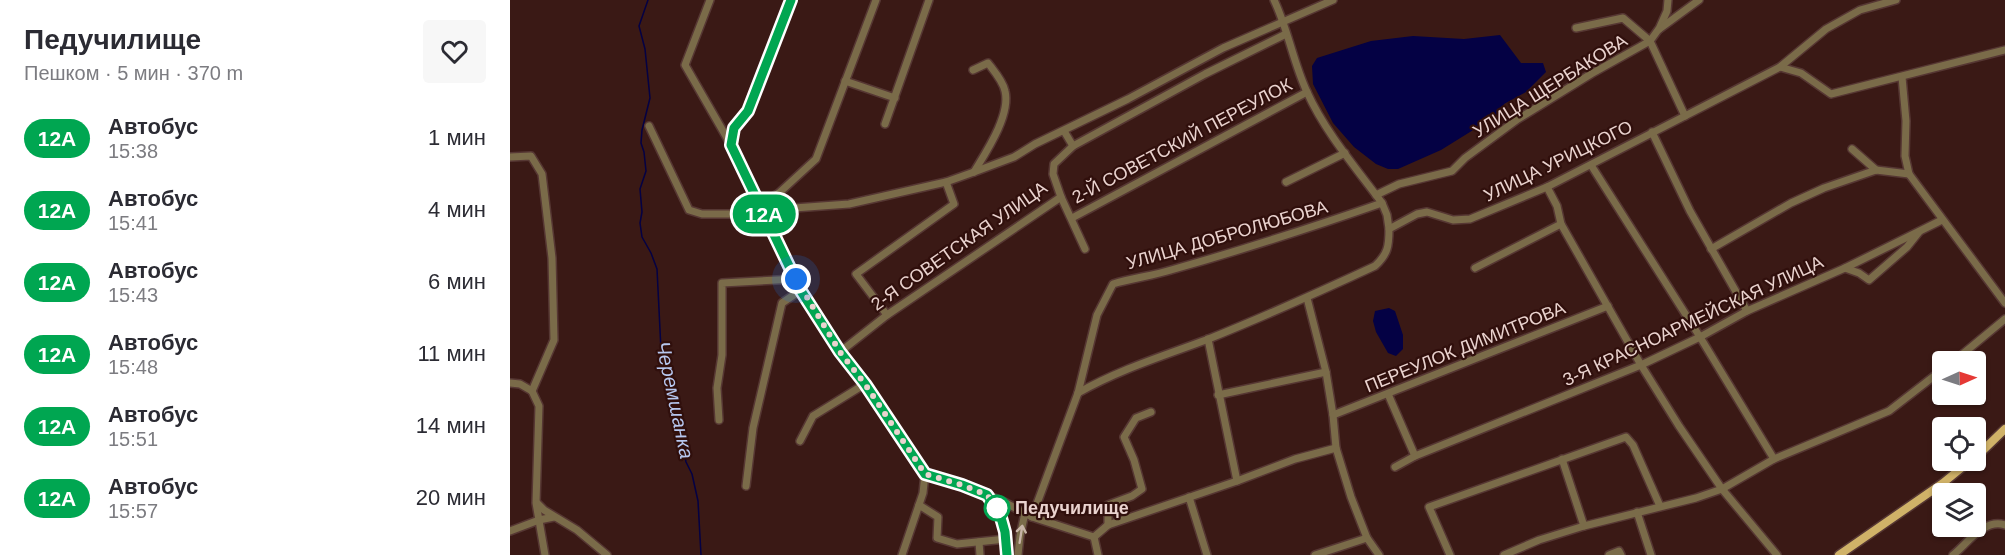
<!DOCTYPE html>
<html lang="ru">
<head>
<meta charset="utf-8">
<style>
  :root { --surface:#fff; --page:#f7f7f7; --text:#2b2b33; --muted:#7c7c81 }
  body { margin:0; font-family:Arial,sans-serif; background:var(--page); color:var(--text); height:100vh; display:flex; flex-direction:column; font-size:22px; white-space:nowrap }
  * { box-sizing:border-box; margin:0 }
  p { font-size:20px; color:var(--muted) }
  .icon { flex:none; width:33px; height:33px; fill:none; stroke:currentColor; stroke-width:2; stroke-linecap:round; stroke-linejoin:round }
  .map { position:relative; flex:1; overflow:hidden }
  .side { display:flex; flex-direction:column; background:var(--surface); width:510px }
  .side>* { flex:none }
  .badge { padding:0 12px; border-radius:20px; font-size:21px; line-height:39px }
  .needle { width:39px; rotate:87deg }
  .fabs { position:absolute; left:1422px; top:351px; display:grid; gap:12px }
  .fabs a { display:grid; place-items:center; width:54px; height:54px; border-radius:6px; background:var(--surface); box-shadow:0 2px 4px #0004; font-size:30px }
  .you { position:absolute; width:30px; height:30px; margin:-15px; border:4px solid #fff; border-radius:50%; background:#1a73e8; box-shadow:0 0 0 9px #1a73e833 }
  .map>.badge { position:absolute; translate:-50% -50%; box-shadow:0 0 0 3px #fff }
  .round { display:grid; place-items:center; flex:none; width:63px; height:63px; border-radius:6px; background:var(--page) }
  .headline { display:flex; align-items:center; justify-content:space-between; height:102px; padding:0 24px }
  h1 { font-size:28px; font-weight:600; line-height:45px }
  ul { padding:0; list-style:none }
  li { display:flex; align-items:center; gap:18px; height:72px; padding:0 24px }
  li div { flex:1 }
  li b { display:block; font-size:22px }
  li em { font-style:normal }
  li .badge { min-width:66px; font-weight:700; text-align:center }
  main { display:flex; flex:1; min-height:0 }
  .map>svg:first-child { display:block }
  .water { fill:#040144 }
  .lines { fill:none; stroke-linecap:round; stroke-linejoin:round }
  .stream { stroke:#040144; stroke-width:1.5 }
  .minor-casing { stroke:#563733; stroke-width:10 }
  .major-casing { stroke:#563733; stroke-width:11 }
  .minor { stroke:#7a6b49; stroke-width:7 }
  .major { stroke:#d0b268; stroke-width:8 }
  .oneway { stroke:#c8b4a7 }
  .line-casing { stroke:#fff; stroke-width:14 }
  .line { stroke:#00a651; stroke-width:9 }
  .walk { stroke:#ead3cf; stroke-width:6; stroke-dasharray:0 10.8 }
  .stop-dot { fill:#fff; stroke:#00a651; stroke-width:3 }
  .labels { text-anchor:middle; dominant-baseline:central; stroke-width:4.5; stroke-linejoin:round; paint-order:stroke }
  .street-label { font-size:18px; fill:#ead3cf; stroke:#300f0c }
  .stop-label { font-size:18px; font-weight:bold; fill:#ead3cf; stroke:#300f0c; text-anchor:start }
  .water-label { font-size:20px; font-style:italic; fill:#b7c7ef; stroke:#300f0c }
</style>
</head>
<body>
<main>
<section class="side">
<div class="headline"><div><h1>Педучилище</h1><p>Пешком · 5 мин · 370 m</p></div><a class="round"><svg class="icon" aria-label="heart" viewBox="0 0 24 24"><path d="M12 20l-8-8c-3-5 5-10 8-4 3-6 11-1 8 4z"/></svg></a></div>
<ul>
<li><span class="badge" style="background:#00a651;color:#fff">12А</span><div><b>Автобус</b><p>15:38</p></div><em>1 мин</em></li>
<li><span class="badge" style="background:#00a651;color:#fff">12А</span><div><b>Автобус</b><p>15:41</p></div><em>4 мин</em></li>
<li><span class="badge" style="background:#00a651;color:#fff">12А</span><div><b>Автобус</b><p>15:43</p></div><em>6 мин</em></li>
<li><span class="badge" style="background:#00a651;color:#fff">12А</span><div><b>Автобус</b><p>15:48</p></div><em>11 мин</em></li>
<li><span class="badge" style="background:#00a651;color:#fff">12А</span><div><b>Автобус</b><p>15:51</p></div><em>14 мин</em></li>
<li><span class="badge" style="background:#00a651;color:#fff">12А</span><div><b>Автобус</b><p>15:57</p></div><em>20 мин</em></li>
</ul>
</section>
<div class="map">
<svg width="1495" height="555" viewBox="0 0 1495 555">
  <rect width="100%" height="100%" fill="#3a1915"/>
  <!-- water -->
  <g class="water">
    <polygon points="990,35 1011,63 1033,63 1036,72 1016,92 994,104 989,114 931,150 888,169 878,169 866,164 844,147 823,123 803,84 802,66 807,58 861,41 903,36 954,39"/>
    <polygon points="879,308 885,311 893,335 893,349 886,356 878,353 866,332 863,321 865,311"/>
  </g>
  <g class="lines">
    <!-- stream -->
    <polyline class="stream" points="138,0 129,26 135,49 140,98 132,130 131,143 134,152 136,171 130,189 132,212 130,223 132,237 141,253 147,269 151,350 157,382 169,421 176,462 182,474 188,501 191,555"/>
    <!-- minor casing -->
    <g class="minor-casing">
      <g id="minor">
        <polyline points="200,0 175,65 221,145 291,290 330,352 355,384 415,474 413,493 392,555"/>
        <path d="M764,0C778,29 783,62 797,92C815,132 846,168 872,203L877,215L879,229"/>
        <polyline points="1066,28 1113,18 1140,41 1175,116"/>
        <polyline points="1149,29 1157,11 1158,0"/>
        <polyline points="1270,67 1291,73 1321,94 1495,50"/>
        <path d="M463,70L478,63C484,71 493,81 495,91C501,115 476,152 464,172"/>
        <polyline points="1392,77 1396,121 1395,156 1399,174 1495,303"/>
        <polyline points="335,81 385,98"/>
        <polyline points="375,124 419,0"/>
        <polyline points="139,126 179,210 192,214 222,214 250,205 269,193 306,159 366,0"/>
        <polyline points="554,131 563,146"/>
        <polyline points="1142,132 1180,211 1237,311"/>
        <polyline points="221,145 223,128 239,111 281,0"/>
        <polyline points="1342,149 1366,170"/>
        <polyline points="0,157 21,156 32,174 35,199 42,258 44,340 22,391"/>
        <polyline points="1081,165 1190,337 1264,459"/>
        <polyline points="776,182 835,153"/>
        <polyline points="1037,187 1047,206 1051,224 1131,365 1169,426 1212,489 1267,555"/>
        <polyline points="866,195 889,184 942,171 955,158 1008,119 1081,74 1140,41 1148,30 1189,0"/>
        <polyline points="551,197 575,249"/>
        <polyline points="261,199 284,208 339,204 436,182 464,172 504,157 525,144 618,99 713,48 823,0"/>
        <polyline points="562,218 797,92"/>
        <polyline points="1201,249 1281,203 1314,188 1366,170 1399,174"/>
        <polyline points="965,268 1051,224"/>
        <polyline points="1335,268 1349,273 1359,280 1397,247 1409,232"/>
        <polyline points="797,298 816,372 823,415 826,448 841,497 857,538 869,555"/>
        <polyline points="377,315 346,274 444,204 436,182"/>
        <polyline points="698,339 727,481"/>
        <polyline points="330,352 377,315 551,197 543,174 544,164 563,146 695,74 776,34"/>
        <polyline points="1443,362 1495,319"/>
        <polyline points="0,383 10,384 22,391 29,406 26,503 35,555"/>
        <path d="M568,393C608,370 653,356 696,340C753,317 809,292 865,266C878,254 879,246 879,229L907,214L917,212L943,220L960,219L1037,187L1270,67L1316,29L1350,10L1386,0"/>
        <polyline points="878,394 905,456 1131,365 1190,337 1237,311 1335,268 1432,220"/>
        <polyline points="708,395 816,372"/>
        <polyline points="823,415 1098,306"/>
        <polyline points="209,420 207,388 212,355 212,283 286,279"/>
        <polyline points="290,441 303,416 355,384"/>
        <polyline points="1052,459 1074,526"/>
        <polyline points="885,467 905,456"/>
        <polyline points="415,474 452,485 494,502 522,517 584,537 598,525 727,481 785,459 826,448"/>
        <polyline points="236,486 243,428 272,303 291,290"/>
        <polyline points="1425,488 1432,497"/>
        <path d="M478,497C494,518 495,530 497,555"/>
        <polyline points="679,497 697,555"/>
        <polyline points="27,503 34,510 67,530 97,555"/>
        <polyline points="409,505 428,517 427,538 447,544 496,539"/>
        <polyline points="1127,512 1141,555"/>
        <path d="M522,517L568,393L587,315L603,284C622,278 642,276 661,270C732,250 803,227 872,203"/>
        <polyline points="598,525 598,505 622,496 632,489 624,460 614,437 626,418 641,412"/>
        <polyline points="0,531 29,520 44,517"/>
        <polyline points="584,537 588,555"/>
        <polyline points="469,542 470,555"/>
        <polyline points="508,555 510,536 515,513"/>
        <polyline points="805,555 857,538"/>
        <polyline points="940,555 919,507 1116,437 1123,445 1150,506"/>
        <polyline points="994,555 1029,540 1074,526 1186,498 1212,489 1264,459 1379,411 1432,370"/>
        <polyline points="1099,555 1109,551 1111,555"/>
        <path d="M1443,555C1457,544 1474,518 1495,525"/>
      </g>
    </g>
    <!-- major casing -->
    <g class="major-casing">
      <g id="major">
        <polyline points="1466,457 1495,429"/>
        <polyline points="1329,555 1433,483 1461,460"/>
      </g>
    </g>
    <!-- minor -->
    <use href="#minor" class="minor"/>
    <!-- major -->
    <use href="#major" class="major"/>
  </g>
  <!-- one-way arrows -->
  <defs><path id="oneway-shaft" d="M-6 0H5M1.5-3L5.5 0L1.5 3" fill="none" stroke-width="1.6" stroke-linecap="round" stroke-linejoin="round" transform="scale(1.5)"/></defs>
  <use class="oneway" href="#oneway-shaft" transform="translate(511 534) rotate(-81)"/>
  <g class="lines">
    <!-- line casing -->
    <g class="line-casing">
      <polyline id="line" points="281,0 238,111 224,128 221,145 291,291 330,352 355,384 415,474 452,485 477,495 490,514 495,532 497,555"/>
    </g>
    <!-- line -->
    <use href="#line" class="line"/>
    <!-- walk -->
    <polyline class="walk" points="286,279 330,352 355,384 415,474 452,485 477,495 487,508"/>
  </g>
  <!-- markers -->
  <circle class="stop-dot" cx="487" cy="508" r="12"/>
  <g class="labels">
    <!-- street labels -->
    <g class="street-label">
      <text transform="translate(1040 86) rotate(-32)">УЛИЦА ЩЕРБАКОВА</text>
      <text transform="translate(672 141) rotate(-28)">2-Й СОВЕТСКИЙ ПЕРЕУЛОК</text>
      <text transform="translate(1048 161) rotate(-26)">УЛИЦА УРИЦКОГО</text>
      <text transform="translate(717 235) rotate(-16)">УЛИЦА ДОБРОЛЮБОВА</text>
      <text transform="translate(449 246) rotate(-35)">2-Я СОВЕТСКАЯ УЛИЦА</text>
      <text transform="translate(1183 321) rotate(-25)">3-Я КРАСНОАРМЕЙСКАЯ УЛИЦА</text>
      <text transform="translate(955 347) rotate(-22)">ПЕРЕУЛОК ДИМИТРОВА</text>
    </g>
    <!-- stop labels -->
    <g class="stop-label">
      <text x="505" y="508">Педучилище</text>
    </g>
    <!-- water labels -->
    <g class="water-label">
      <text transform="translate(165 400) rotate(78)">Черемшанка</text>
    </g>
  </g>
</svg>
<div class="fabs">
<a><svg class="needle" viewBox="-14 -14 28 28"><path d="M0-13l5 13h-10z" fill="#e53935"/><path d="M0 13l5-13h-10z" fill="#7c7c81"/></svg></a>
<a><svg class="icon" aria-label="locate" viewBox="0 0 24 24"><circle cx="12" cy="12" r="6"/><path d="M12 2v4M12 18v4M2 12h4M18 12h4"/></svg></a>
<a><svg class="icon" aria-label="layers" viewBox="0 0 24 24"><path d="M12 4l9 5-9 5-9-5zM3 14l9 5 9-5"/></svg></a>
</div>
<div class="you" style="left:286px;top:279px"></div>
<b class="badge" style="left:254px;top:214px;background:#00a651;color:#fff">12А</b>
</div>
</main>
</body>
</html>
